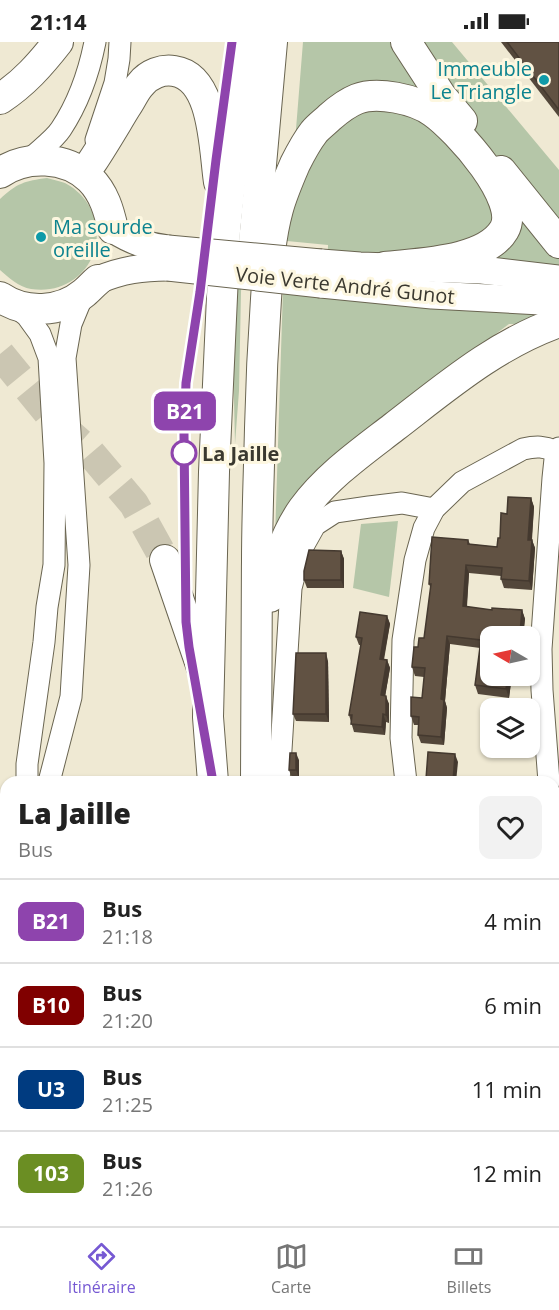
<!DOCTYPE html>
<html lang="fr">
<head>
<meta charset="utf-8">
<style>
  :root { --surface:#fff; --page:#f2f2f2; --text:#222; --muted:#767676; --line:#e0e0e0; --accent:#7659d3 }
  body { margin:0; font-family:"Open Sans",sans-serif; background:var(--page); color:var(--text); height:100vh; display:flex; flex-direction:column; font-size:22px; white-space:nowrap }
  * { box-sizing:border-box; margin:0 }
  p { font-size:20px; color:var(--muted) }
  .icon { flex:none; width:33px; height:33px; fill:none; stroke:currentColor; stroke-width:2; stroke-linecap:round; stroke-linejoin:round }
  .map { position:relative; flex:1; overflow:hidden }
  .drawer { position:absolute; left:0px; top:734px; width:560px; height:452px; display:flex; flex-direction:column; background:var(--surface); border-radius:18px 18px 0 0; box-shadow:0 2px 4px #0004 }
  .drawer>* { flex:none }
  .badge { padding:0 12px; border-radius:9px; font-size:21px; line-height:39px }
  .needle { width:39px; rotate:279deg }
  .controls { position:absolute; left:480px; top:584px; display:grid; gap:12px }
  .controls a { display:grid; place-items:center; width:60px; height:60px; border-radius:12px; background:var(--surface); box-shadow:0 2px 4px #0004; font-size:30px }
  .map>.badge { position:absolute; translate:-50% -50%; box-shadow:0 0 0 3px #fff }
  .round { display:grid; place-items:center; flex:none; width:63px; height:63px; border-radius:12px; background:var(--page) }
  .overview { display:flex; align-items:center; justify-content:space-between; height:102px; padding:0 18px }
  h1 { font-size:28px; font-weight:800; line-height:45px }
  ul { padding:0; list-style:none }
  li { display:flex; align-items:center; gap:18px; height:84px; padding:0 18px; border-top:2px solid var(--line) }
  li div { flex:1 }
  li b { display:block; font-size:22px }
  li em { font-style:normal }
  li .badge { min-width:66px; font-weight:700; text-align:center }
  .status { display:flex; justify-content:space-between; align-items:center; height:42px; padding:0 30px; background:var(--surface); direction:ltr }
  .status svg { height:16px; fill:currentColor }
  .dock { display:flex; justify-content:space-around; align-items:center; height:84px; border-top:2px solid var(--line); background:var(--surface); font-size:16px; color:var(--muted) }
  .dock a { display:grid; justify-items:center; gap:3px }
  .dock .selected { color:var(--accent) }
  .map>svg:first-child { display:block }
  .green { fill:#b5c6a8 }
  .lines { fill:none; stroke-linecap:round; stroke-linejoin:round }
  .highway-tunnel { stroke:#cbc6b2; stroke-width:30; stroke-dasharray:30 15; stroke-linecap:butt }
  .minor-casing { stroke:#6a6551; stroke-width:23 }
  .major-casing { stroke:#6a6551; stroke-width:29 }
  .highway-casing { stroke:#6a6551; stroke-width:32 }
  .minor { stroke:#fff; stroke-width:21 }
  .major { stroke:#fff; stroke-width:27 }
  .highway { stroke:#fff; stroke-width:30 }
  .major-bridge-casing { stroke:#6a6551; stroke-width:29; stroke-linecap:butt }
  .major-bridge { stroke:#fff; stroke-width:27 }
  .wall { fill:#53473a }
  .shaded-wall { fill:#44392f }
  .building { fill:#615243; stroke:#44392f; stroke-width:1.5 }
  .line-casing { stroke:#fff; stroke-width:14 }
  .line { stroke:#8e44ad; stroke-width:9 }
  .culture-dot { fill:#0f9aa8; stroke:#fdf7e0; stroke-width:2 }
  .stop-dot { fill:#fff; stroke:#8e44ad; stroke-width:3 }
  .labels { text-anchor:middle; dominant-baseline:central; stroke-width:6; stroke-linejoin:round; paint-order:stroke }
  .culture-label { font-size:20px; fill:#0d838f; stroke:#fdf7e0; text-anchor:end }
  .street-label { font-size:20px; fill:#3a382f; stroke:#fdf7e0 }
  .stop-label { font-size:20px; font-weight:bold; fill:#3a382f; stroke:#fdf7e0; text-anchor:start }
</style>
</head>
<body>
<div class="status"><b>21:14</b><svg viewBox="0 0 49 12"><path d="M0 12V9h3v3zM5 12V6h3v6zM10 12V3h3v9zM15 12V0h3v12zM26 1h20v11H26zM47 4h2v5h-2z"/></svg></div>
<div class="map">
<svg width="559" height="1184" viewBox="0 0 559 1184">
  <rect width="100%" height="100%" fill="#efe9d3"/>
  <!-- green -->
  <g class="green">
    <polygon points="303,0 452,0 559,128 559,260 327,241 328,203 287,199"/>
    <path d="M47,136C53,138 60,139 65,141C73,145 81,152 86,159C115,201 82,255 31,247C19,245 9,236 0,228V157C17,141 25,139 47,136Z"/>
    <polygon points="245,179 241,250 239,349 235,402 233,313 233,248"/>
    <polygon points="283,247 559,269 530,282 509,282 465,315 275,496"/>
    <polygon points="398,479 389,555 353,546 361,482"/>
  </g>
  <g class="lines">
    <!-- highway-tunnel -->
    <polyline class="highway-tunnel" points="0,312 54,378 88,408 134,462 165,518"/>
    <!-- minor casing -->
    <g class="minor-casing">
      <g id="minor">
        <polyline points="96,98 115,41 119,17 120,0"/>
        <path d="M28,119C38,109 54,98 61,87C79,60 89,30 95,0"/>
        <polyline points="13,263 27,274 40,292 49,316 55,421 54,523 47,565 44,600 27,722 27,740"/>
        <polyline points="49,740 71,655 79,523 65,316 71,282 83,253"/>
        <polyline points="279,740 291,546 301,508 315,483 335,470 369,465 402,461 434,467"/>
        <path d="M406,740L401,696L403,598L415,518L424,486L434,467L462,440L523,407C536,404 545,404 557,410"/>
        <polyline points="549,740 542,648 541,607 553,436 555,417 559,406"/>
        <polyline points="554,779 559,817"/>
        <polyline points="554,938 559,938"/>
        <polyline points="0,1061 6,1062"/>
        <polyline points="0,1091 6,1098"/>
        <polyline points="38,1179 40,1184"/>
        <polyline points="336,1179 336,1184"/>
        <polyline points="268,1184 268,1179"/>
        <polyline points="483,1184 483,1179"/>
      </g>
    </g>
    <!-- major casing -->
    <g class="major-casing">
      <g id="major">
        <path d="M113,187C130,198 147,205 168,207"/>
        <polyline points="321,221 360,224 482,228 559,237"/>
        <path d="M98,238C122,228 142,225 168,225"/>
        <polyline points="321,242 432,253 559,260"/>
      </g>
    </g>
    <!-- highway casing -->
    <g class="highway-casing">
      <g id="highway">
        <polyline points="406,0 441,54 462,79"/>
        <path d="M0,57C24,41 40,23 58,0"/>
        <path d="M92,120C104,102 115,83 126,65C131,58 135,48 141,42C149,32 162,27 174,29C215,35 214,108 219,140"/>
        <polyline points="501,129 559,201"/>
        <path d="M0,131C26,113 66,114 90,137C104,151 109,169 113,187"/>
        <polyline points="253,212 272,0"/>
        <path d="M0,255C25,272 60,271 84,251C89,247 93,242 98,238"/>
        <polyline points="165,518 202,626"/>
        <path d="M270,555C275,523 284,494 303,467C327,434 363,409 394,385C446,345 496,302 559,280"/>
        <polyline points="213,740 208,675 214,430 225,189 245,0"/>
        <path d="M256,740C257,666 256,593 257,520C257,475 259,430 260,386C261,343 263,300 266,257C268,227 270,196 278,167C282,152 289,136 295,122C300,112 307,99 314,90C319,84 325,80 330,75C338,68 347,61 357,57C377,49 415,57 433,70C457,87 522,158 504,188C485,220 419,221 385,225"/>
        <polyline points="211,1184 211,1179"/>
        <polyline points="247,1184 247,1179"/>
      </g>
    </g>
    <!-- minor -->
    <use href="#minor" class="minor"/>
    <!-- major -->
    <use href="#major" class="major"/>
    <!-- highway -->
    <use href="#highway" class="highway"/>
    <!-- major-bridge casing -->
    <g class="major-bridge-casing">
      <g id="major-bridge">
        <polyline points="168,207 321,221"/>
        <polyline points="168,225 321,242"/>
      </g>
    </g>
    <!-- major-bridge -->
    <use href="#major-bridge" class="major-bridge"/>
  </g>
  <!-- wall -->
  <g class="wall">
    <polygon points="501,0 559,0 559,75"/>
    <polygon points="531,456 534,465 532,498 535,506 532,548 504,546 501,537 501,534 469,531 467,565 492,568 522,568 525,577 523,594 490,594 512,633 509,656 478,652 475,643 480,606 450,602 445,659 447,666 444,703 421,701 418,693 418,683 414,683 411,674 422,656 424,635 415,634 412,625 418,605 424,596 431,547 429,542 468,498 470,502 497,505 507,472"/>
    <polygon points="341,509 344,517 344,546 307,546 304,538"/>
    <polygon points="387,574 390,582 384,618 387,618 390,626 385,654 389,662 389,681 386,680 385,693 354,690 349,673 361,603 359,603 356,595"/>
    <polygon points="328,619 329,680 296,679 293,672"/>
    <polygon points="504,705 528,705 527,708"/>
    <polygon points="299,718 299,736 292,736 289,728"/>
    <polygon points="68,1179 183,1179 184,1184 68,1184"/>
    <polygon points="287,1179 320,1179 296,1183 288,1182"/>
    <polygon points="511,1179 535,1179 534,1184 512,1182"/>
  </g>
  <!-- shaded-wall -->
  <g class="shaded-wall">
    <polygon points="531,456 534,465 531,506 528,498"/>
    <polygon points="532,498 535,506 532,548 529,539"/>
    <polygon points="341,509 344,517 344,546 341,538"/>
    <polygon points="466,523 469,531 466,573 463,564"/>
    <polygon points="522,568 525,577 523,594 521,594 520,591"/>
    <polygon points="387,574 390,582 382,625 380,617"/>
    <polygon points="447,594 450,602 445,659 447,666 444,703 441,695 441,657"/>
    <polygon points="326,611 328,619 329,680 326,672"/>
    <polygon points="387,618 390,626 384,661 381,653"/>
    <polygon points="508,633 512,633 509,656 506,647"/>
    <polygon points="386,654 389,662 389,681 386,673"/>
    <polygon points="383,672 386,680 385,693 382,685"/>
    <polygon points="296,711 299,718 299,736 296,728"/>
    <polygon points="455,712 458,720 456,740 453,740"/>
    <polygon points="554,972 555,977 554,991"/>
  </g>
  <!-- building -->
  <g class="building">
    <polygon points="507,0 559,0 559,68"/>
    <polygon points="508,455 531,456 528,498 532,498 529,539 501,537 502,526 466,523 463,564 492,568 492,566 522,568 520,591 514,591 513,594 490,594 490,633 508,633 506,647 475,643 481,598 447,594 441,657 444,658 441,695 418,693 419,675 411,674 411,655 422,656 425,626 412,625 412,624 414,605 418,605 419,596 424,596 431,542 429,542 432,495 468,498 468,502 497,505 498,496 500,496 501,471 507,472"/>
    <polygon points="309,508 341,509 341,538 304,538 304,529"/>
    <polygon points="360,570 387,574 380,617 387,618 381,653 386,654 386,673 383,672 382,685 351,682 352,673 349,673 362,596 356,595"/>
    <polygon points="296,611 326,611 326,672 293,672"/>
    <polygon points="428,710 455,712 453,740 413,740 415,737 426,737"/>
    <polygon points="290,711 296,711 296,728 289,728"/>
    <polygon points="371,738 392,738 394,740 371,740"/>
    <polygon points="68,1179 167,1179 158,1180 158,1184 68,1184"/>
    <polygon points="296,1179 318,1179 322,1180 323,1184 295,1184"/>
  </g>
  <g class="lines">
    <!-- line casing -->
    <g class="line-casing">
      <polyline id="line" points="213,740 189,605 186,580 184,392 186,341 200,250 216,118 232,0"/>
    </g>
    <!-- line -->
    <use href="#line" class="line"/>
  </g>
  <!-- markers -->
  <g class="culture-dot">
    <circle cx="544" cy="38" r="6"/>
    <circle cx="41" cy="195" r="6"/>
  </g>
  <circle class="stop-dot" cx="184" cy="411" r="12"/>
  <g class="labels">
    <!-- culture labels -->
    <g class="culture-label">
      <text x="532" y="26">Immeuble<tspan x="532" dy="23">Le Triangle</tspan></text>
      <text x="53" y="184" text-anchor="start">Ma sourde<tspan x="53" dy="23">oreille</tspan></text>
    </g>
    <!-- street labels -->
    <g class="street-label">
      <text transform="translate(345 243) rotate(6)">Voie Verte André Gunot</text>
    </g>
    <!-- stop labels -->
    <g class="stop-label">
      <text x="202" y="411">La Jaille</text>
    </g>
  </g>
</svg>
<div class="controls">
<a><svg class="needle" viewBox="-14 -14 28 28"><path d="M0-13l5 13h-10z" fill="#e53935"/><path d="M0 13l5-13h-10z" fill="#767676"/></svg></a>
<a><svg class="icon" aria-label="layers" viewBox="0 0 24 24"><path d="M12 4l9 5-9 5-9-5zM3 14l9 5 9-5"/></svg></a>
</div>
<b class="badge" style="left:185px;top:369px;background:#8e44ad;color:#fff">B21</b>
<section class="drawer">
<div class="overview"><div><h1>La Jaille</h1><p>Bus</p></div><a class="round"><svg class="icon" aria-label="heart" viewBox="0 0 24 24"><path d="M12 20l-8-8c-3-5 5-10 8-4 3-6 11-1 8 4z"/></svg></a></div>
<ul>
<li><span class="badge" style="background:#8e44ad;color:#fff">B21</span><div><b>Bus</b><p>21:18</p></div><em>4 min</em></li>
<li><span class="badge" style="background:#800000;color:#fff">B10</span><div><b>Bus</b><p>21:20</p></div><em>6 min</em></li>
<li><span class="badge" style="background:#003b80;color:#fff">U3</span><div><b>Bus</b><p>21:25</p></div><em>11 min</em></li>
<li><span class="badge" style="background:#6b8e23;color:#fff">103</span><div><b>Bus</b><p>21:26</p></div><em>12 min</em></li>
</ul>
</section>
</div>
<nav class="dock">
<a class="selected"><svg class="icon" aria-label="directions" viewBox="0 0 24 24"><path d="M12 3l9 9-9 9-9-9zM9 14v-3h6M13 9l2 2-2 2"/></svg>Itinéraire</a>
<a><svg class="icon" aria-label="map" viewBox="0 0 24 24"><path d="M3 6l6-2 6 2 6-2v14l-6 2-6-2-6 2zM9 4v14M15 6v14"/></svg>Carte</a>
<a><svg class="icon" aria-label="tickets" viewBox="0 0 24 24"><path d="M3 7h18v10H3zM15 7v10"/></svg>Billets</a>
</nav>
</body>
</html>
